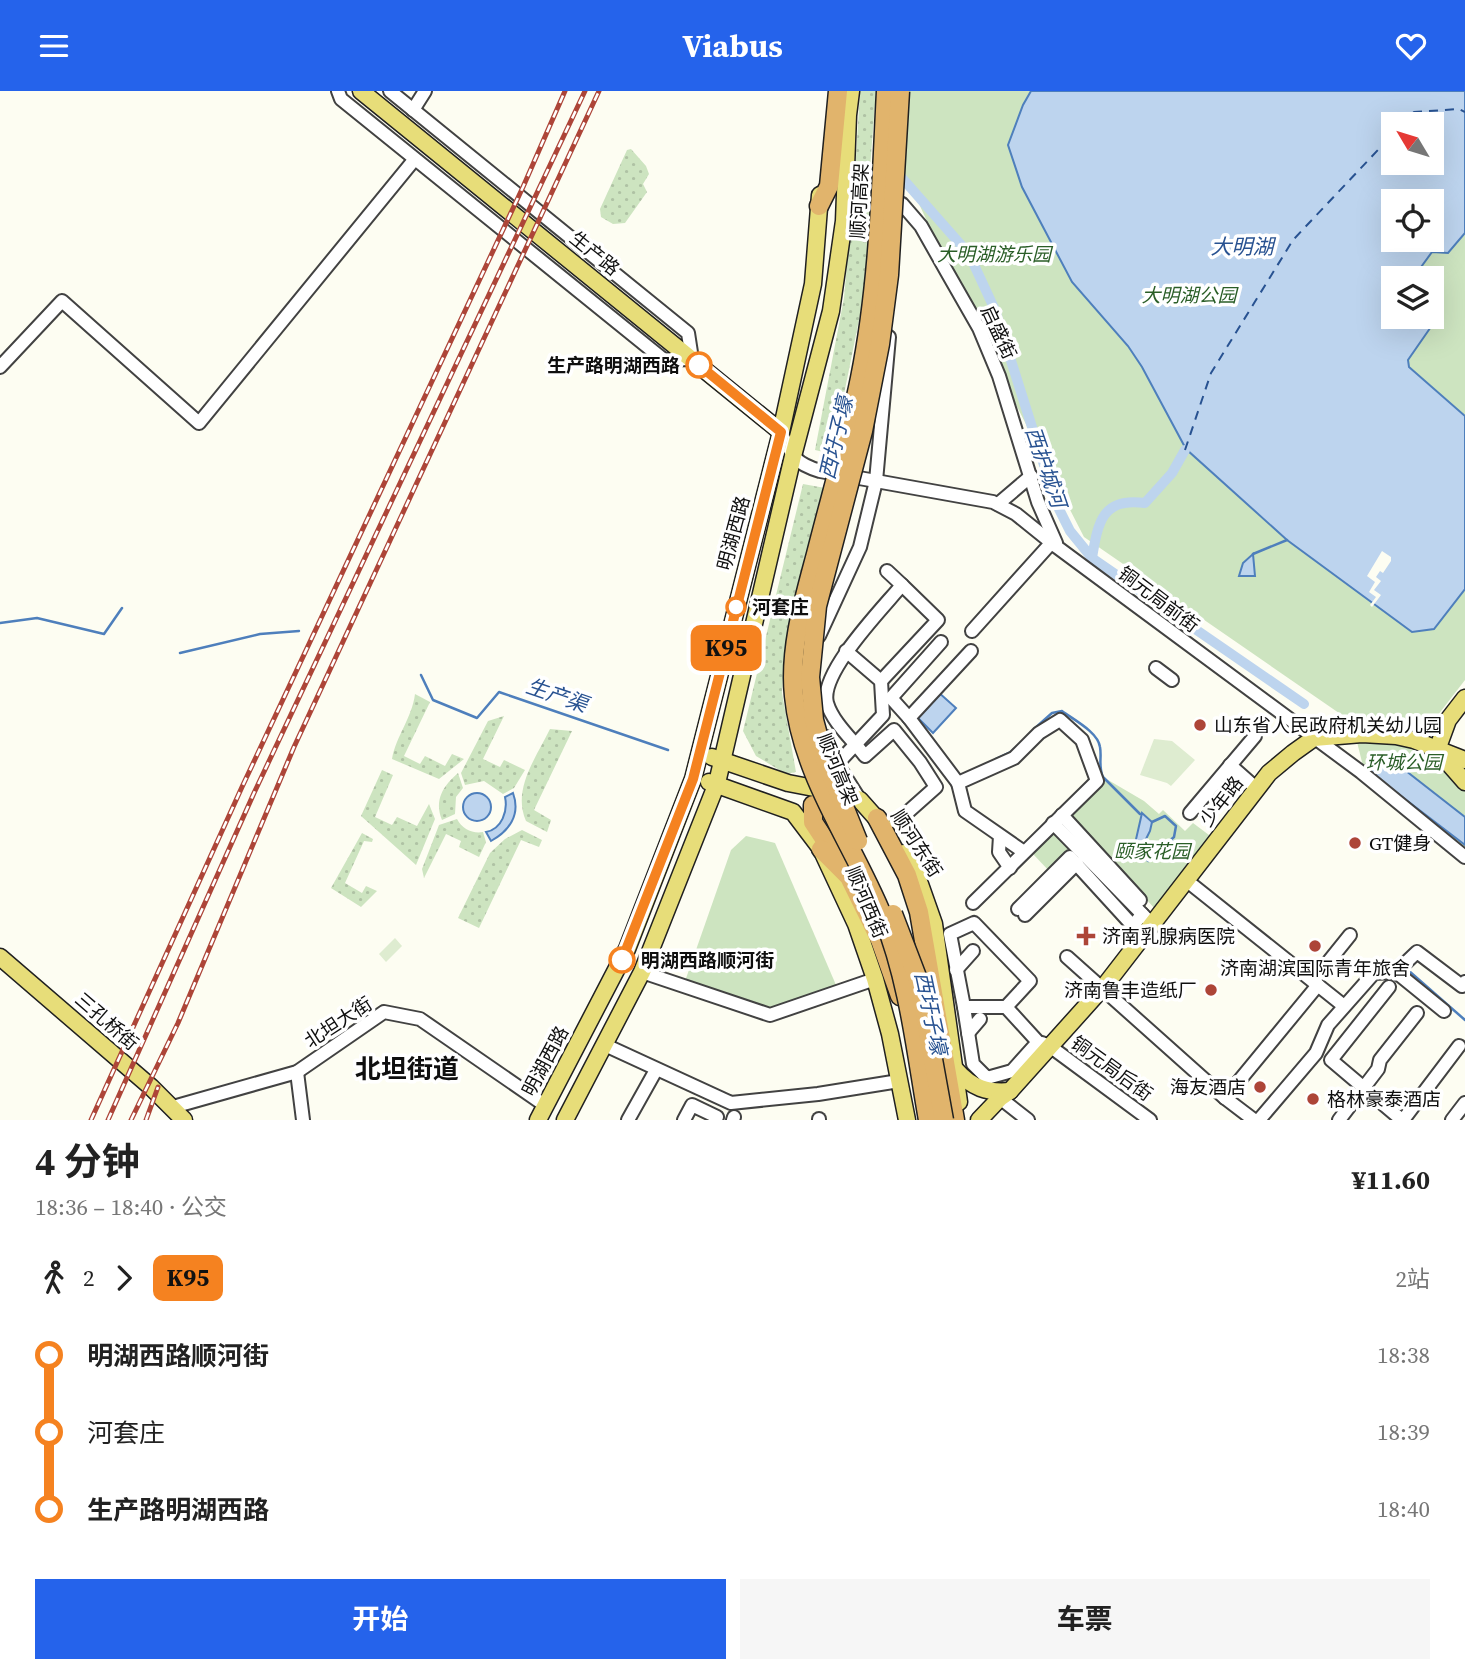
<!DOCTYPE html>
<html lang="zh">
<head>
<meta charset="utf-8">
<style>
  :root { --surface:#fff; --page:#f6f6f6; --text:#222; --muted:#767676; --accent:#2563eb }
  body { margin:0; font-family:"Source Serif 4","Noto Sans SC",serif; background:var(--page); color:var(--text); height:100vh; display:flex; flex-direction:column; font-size:26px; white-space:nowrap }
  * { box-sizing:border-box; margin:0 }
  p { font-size:23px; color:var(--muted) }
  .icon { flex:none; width:38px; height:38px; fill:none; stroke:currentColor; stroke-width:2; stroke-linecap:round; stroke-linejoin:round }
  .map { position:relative; height:1029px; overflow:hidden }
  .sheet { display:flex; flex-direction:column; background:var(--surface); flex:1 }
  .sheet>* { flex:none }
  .badge { padding:0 14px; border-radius:10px; font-size:24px; line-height:46px }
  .needle { width:46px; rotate:308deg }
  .controls { position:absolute; left:1381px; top:21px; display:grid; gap:14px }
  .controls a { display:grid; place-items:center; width:63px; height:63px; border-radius:0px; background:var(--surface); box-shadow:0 7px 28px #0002; font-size:35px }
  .map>.badge { position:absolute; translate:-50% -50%; box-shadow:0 0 0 4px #fff }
  .legs { display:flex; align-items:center; gap:10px; height:77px; padding:0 35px; font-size:23px }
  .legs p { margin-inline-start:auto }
  .summary { display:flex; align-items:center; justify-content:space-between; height:119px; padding:0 35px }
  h1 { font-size:38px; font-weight:700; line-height:52px }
  .button { display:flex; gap:14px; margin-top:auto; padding:14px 35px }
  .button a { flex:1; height:80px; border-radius:0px; background:var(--accent); color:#fff; font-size:28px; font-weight:700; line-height:80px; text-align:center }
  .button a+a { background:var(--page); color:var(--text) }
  ul { padding:0 35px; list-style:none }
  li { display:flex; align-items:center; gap:24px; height:77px; font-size:26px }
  li i { display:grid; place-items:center; width:10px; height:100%; margin:0 9px; background:currentColor }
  li i::after { content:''; width:18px; height:18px; margin:-9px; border:5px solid; border-radius:50%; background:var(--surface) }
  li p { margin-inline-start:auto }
  li:first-child i { background:linear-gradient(#0000 50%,currentColor 0) }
  li:last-child i { background:linear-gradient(currentColor 50%,#0000 0) }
  header { display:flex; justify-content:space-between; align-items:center; height:91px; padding:0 35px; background:var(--accent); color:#fff; font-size:32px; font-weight:700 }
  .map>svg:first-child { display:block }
  .grass { fill:url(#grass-dots) }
  .park { fill:#cde4c0; fill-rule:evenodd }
  .pitch { fill:#deecd0 }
  .water { fill:#bdd4ee; stroke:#4e7fbc; stroke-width:2; fill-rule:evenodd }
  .pier { fill:#fdfdf2 }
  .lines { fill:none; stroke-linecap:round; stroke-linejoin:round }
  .stream { stroke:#4e7fbc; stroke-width:2.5 }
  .canal { stroke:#bdd4ee; stroke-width:10 }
  .ferry { stroke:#285291; stroke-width:2; stroke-dasharray:9 7; stroke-linecap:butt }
  .minor-casing { stroke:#424242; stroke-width:16 }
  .major-casing { stroke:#202020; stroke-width:19 }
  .highway-casing { stroke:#202020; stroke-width:21 }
  .minor { stroke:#fff; stroke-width:12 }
  .major { stroke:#e7dd79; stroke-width:16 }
  .highway { stroke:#e1b46c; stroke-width:18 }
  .rail-casing { stroke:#ad4538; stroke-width:5 }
  .rail { stroke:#fff; stroke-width:2.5; stroke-dasharray:8; stroke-linecap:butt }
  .highway-bridge-casing { stroke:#202020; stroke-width:21; stroke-linecap:butt }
  .highway-bridge { stroke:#e1b46c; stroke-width:18 }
  .line-1-casing { stroke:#fff; stroke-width:16 }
  .line-1 { stroke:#f58220; stroke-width:10 }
  .stop-1-dot { fill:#fff; stroke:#f58220; stroke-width:3.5 }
  .poi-dot { fill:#ad4538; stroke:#fff; stroke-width:2.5 }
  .labels { text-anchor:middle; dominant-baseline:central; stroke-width:7; stroke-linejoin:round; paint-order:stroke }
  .street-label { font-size:19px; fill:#0f0f0f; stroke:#fff }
  .park-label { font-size:19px; font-style:italic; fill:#2a5e27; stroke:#fff }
  .stop-label { font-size:19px; font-weight:bold; fill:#0f0f0f; stroke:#fff; text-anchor:start }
  .poi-label { font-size:19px; fill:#0f0f0f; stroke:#fff; text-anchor:start }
  .water-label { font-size:21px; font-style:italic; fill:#285291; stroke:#fff }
  .district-label { font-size:26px; font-weight:bold; fill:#0f0f0f; stroke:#fff }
</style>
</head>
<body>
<header><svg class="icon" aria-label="menu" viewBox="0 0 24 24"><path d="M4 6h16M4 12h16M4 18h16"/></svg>Viabus<svg class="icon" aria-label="heart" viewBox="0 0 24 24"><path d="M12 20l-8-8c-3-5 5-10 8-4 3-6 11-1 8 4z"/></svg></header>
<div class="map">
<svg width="1465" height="1029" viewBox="0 0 1465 1029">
  <defs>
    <pattern id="grass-dots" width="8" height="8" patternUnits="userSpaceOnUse" patternTransform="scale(1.75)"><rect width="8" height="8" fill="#cde4c0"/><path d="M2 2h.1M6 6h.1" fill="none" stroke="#afc2a4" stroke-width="1.8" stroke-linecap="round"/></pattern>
  </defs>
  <rect width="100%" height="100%" fill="#fdfdf2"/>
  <!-- grass -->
  <g class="grass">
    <polygon points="860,0 876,0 869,90 855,82"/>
    <polygon points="631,58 646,75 649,83 643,93 647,101 625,132 613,133 601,126 600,118 627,59"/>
    <polygon points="854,95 871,106 866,194 832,363 815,359 844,207"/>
    <polygon points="803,393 825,397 785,559 782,602 796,681 786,683 756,665 743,640"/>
    <path d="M415,603L430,611L404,665L420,673L425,665L445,675L452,663L464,668L439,688L392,668C396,645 412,627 415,603Z"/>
    <polygon points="504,625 483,668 500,676 504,669 525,679 514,697 503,703 484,690 465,694 461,682 488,630"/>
    <path d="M550,638L572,640L534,719L551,729L547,741L526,730C512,698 536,667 550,638Z"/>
    <polygon points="382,679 393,684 375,726 392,734 397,726 417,735 429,713 435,728 416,774 361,725"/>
    <path d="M458,682L463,697L456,706L455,723L442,729C434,709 443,695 458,682Z"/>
    <path d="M457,728C462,738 473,743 483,741L486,751L479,766L459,756L461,750L446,743L424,787L422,778L439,734Z"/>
    <polygon points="522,739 542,749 539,756 521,749 479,837 458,827 490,762 505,748"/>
    <polygon points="362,742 373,748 372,751 364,750 345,792 362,802 366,795 377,800 361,816 331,797"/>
  </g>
  <!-- park -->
  <g class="park">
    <path d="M907,0H1465V589L1424,642L1442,679L1465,697V757L1364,679L1352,631L1084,446L974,232L902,76ZM1393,33H1432V72H1393ZM1393,110H1432V149H1393ZM1393,187H1432V226H1393Z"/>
    <polygon points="1103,686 1144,710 1159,723 1163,719 1185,740 1193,732 1213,747 1156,819 1070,725"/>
    <polygon points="1055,740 1073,759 1050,781 1034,764 1035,759"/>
    <polygon points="746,745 775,752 839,901 770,924 683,896 731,759"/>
  </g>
  <!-- pitch -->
  <g class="pitch">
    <polygon points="1154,648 1172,650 1195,669 1171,695 1167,692 1140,684"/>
    <polygon points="395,847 402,855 386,871 379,863"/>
  </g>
  <!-- water -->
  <g class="water">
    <path d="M1031,0H1465V142L1448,162L1432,161L1413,187H1393V226H1432V207L1439,213L1442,220L1408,269L1409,276L1465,325V498L1434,538L1412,541L1287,449L1186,358L1142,276L1128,255L1072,191L1022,96L1008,54L1023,14ZM1393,33H1432V72H1393ZM1393,110H1432V149H1393Z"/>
    <polygon points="1253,463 1255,485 1239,485 1243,472"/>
    <polygon points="937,600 956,617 933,642 916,625"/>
    <polygon points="1383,662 1465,726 1465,754 1367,679"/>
    <circle cx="477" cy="716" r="14"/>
    <path d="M513,702C521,724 509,740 491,750L486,741C502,738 508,720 505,706Z"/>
    <polygon points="1142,722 1152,731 1150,740 1145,750 1146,759 1151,764 1148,770 1136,761 1134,757"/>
  </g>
  <!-- pier -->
  <polygon class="pier" points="1382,460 1391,466 1391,470 1383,482 1380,480 1376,486 1381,490 1374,499 1381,504 1372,516 1370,514 1376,506 1369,501 1375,491 1367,485"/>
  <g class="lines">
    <!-- stream -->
    <g class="stream">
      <polyline points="1253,463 1287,449"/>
      <polyline points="0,532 37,527 104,543 122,517"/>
      <polyline points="180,562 260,543 299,540"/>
      <polyline points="421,584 433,609 477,627 499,601 668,659"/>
      <path d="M1034,638L1052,622L1062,620C1074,629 1098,641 1100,656C1102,667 1098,675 1103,686L1140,723"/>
      <polyline points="996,668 1011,661 1025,648"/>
      <polyline points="1171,749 1194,771"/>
      <polyline points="1151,766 1174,746 1176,735 1165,725 1152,731"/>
      <polyline points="1409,880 1465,929"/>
    </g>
    <!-- canal -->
    <g class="canal">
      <polyline points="895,79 969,163 995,219 1056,412 1070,440 1092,467 1304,613"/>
      <path d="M1092,467C1098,430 1103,406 1145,412L1172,382L1185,359"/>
    </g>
    <!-- ferry -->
    <g class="ferry">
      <polyline points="1402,33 1414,21 1459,18 1465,21"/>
      <polyline points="1185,359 1211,282 1293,149 1393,43"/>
    </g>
    <!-- minor casing -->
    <g class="minor-casing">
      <g id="minor">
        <polyline points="338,0 341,8 664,269 692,268 688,242 390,0"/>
        <polyline points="413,19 425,0"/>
        <polyline points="846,85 902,113 921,135 947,181 979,237 999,285 1038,411 1056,452"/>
        <polyline points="0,276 62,210 199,332 414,69"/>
        <path d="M781,341C792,365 794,372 820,380L993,411L1016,423L1057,456L1361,681L1465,766"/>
        <polyline points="998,413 1031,385"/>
        <path d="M887,480L902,494C883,517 819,582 827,612C833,632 853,649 865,665L894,639L920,671L936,696L900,728L919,752"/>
        <polyline points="972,540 1052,451"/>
        <polyline points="819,545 860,456 876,390 889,246"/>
        <polyline points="1156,577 1172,589"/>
        <polyline points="881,590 938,529 902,494"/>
        <polyline points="909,627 891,607 941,551"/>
        <polyline points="826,646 834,668 860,709"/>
        <polyline points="837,673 883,624 881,590 846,560"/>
        <polyline points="1230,674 1257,698"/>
        <polyline points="958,692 909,627 971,560"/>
        <polyline points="1190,722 1255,645"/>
        <polyline points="1062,724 1140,809"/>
        <polyline points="1053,732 1146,827"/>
        <polyline points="1000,745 999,761 1010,777"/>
        <polyline points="1186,789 1344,915"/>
        <polyline points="973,812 1097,690 1082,649 1060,629 1039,642 1014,667 958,692 965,720 1024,761"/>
        <polyline points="1018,818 1070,766 1133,835 1142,823"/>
        <polyline points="1025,824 1077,772"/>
        <polygon points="974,832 1030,890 1006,916 964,916 950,843"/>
        <polyline points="1067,866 1225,1007 1254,1029"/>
        <polyline points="956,879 973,860"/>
        <polyline points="642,881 770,924 875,888"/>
        <polyline points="1396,881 1444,920"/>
        <polyline points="1313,890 1350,844"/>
        <polyline points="1389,896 1331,969 1402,1029"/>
        <polyline points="964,916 973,973 987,987 1012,980 1038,951 1006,916"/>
        <polyline points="968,942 980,928"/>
        <polyline points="1042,952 1051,956 1150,1029"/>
        <polyline points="605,954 731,1012 818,1003 899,990"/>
        <polyline points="297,981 303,1029"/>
        <polyline points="1000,1007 1028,1029"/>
        <polyline points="1225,1007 1318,894"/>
        <polyline points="173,1016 297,981 384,921 420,928 546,1015"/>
        <polyline points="819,1028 819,1029"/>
        <polyline points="628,1029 656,979"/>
        <polyline points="684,1029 692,1014 717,1026"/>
        <polyline points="733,1029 734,1026"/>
        <polyline points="1259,1029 1316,962 1328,934 1374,882 1396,881 1417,861 1462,895 1465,891"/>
        <polyline points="1339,1029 1378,978 1380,969 1417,922"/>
        <polyline points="1403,1029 1459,955"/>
        <polyline points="1452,1029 1465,1012"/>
      </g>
    </g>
    <!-- major casing -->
    <g class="major-casing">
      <g id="major">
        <polyline points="361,0 781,341"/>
        <polyline points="1437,659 1448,629 1465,607"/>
        <polyline points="1437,659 1465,691"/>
        <polyline points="712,666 788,692 845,703 860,709 884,736"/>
        <polyline points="709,691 793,721 821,758 856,833 875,888 890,943 907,1029"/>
        <polyline points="904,762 916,782 934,833 959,1011"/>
        <polyline points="0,866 151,996 184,1029"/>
        <path d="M956,979C972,997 987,1002 1010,1000"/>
        <polyline points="538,1029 627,858 693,688 781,341 813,193 820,104"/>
        <polyline points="565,1029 642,881 717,692 793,365 831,220 844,130 848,24 851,0"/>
        <polyline points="979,1029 1000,1007 1010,1000 1106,893 1269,682 1293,662 1314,647 1362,643 1396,645 1414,649 1465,669"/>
      </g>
    </g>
    <!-- highway casing -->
    <g class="highway-casing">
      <g id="highway">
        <polyline points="819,115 829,95 838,0"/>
        <polyline points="813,714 813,731 836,766"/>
        <polyline points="877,727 907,784 919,821 955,1029"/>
        <polyline points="821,758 849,786 880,849 900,905"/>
      </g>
    </g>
    <!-- minor -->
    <use href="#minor" class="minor"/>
    <!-- major -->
    <use href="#major" class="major"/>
    <!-- highway -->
    <use href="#highway" class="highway"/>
    <!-- rail casing -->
    <g class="rail-casing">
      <g id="rail">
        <polyline points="91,1029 242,696 523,96 565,0"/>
        <polyline points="108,1029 254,702 585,0"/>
        <polyline points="131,1029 178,932 294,656 599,0"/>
        <polyline points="146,1029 158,996"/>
      </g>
    </g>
    <!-- rail -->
    <use href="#rail" class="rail"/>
    <!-- highway-bridge casing -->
    <g class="highway-bridge-casing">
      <g id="highway-bridge">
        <path d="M886,0C881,96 879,193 860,287C848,346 831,404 816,463C804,508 789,558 794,605C802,686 853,752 883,826C909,891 916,961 928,1029"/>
        <polyline points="858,750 824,666 814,629 810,586 817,515 863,340 880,253 889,184 900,0"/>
        <polyline points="893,823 919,891 944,1029"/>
      </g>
    </g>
    <!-- highway-bridge -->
    <use href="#highway-bridge" class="highway-bridge"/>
  </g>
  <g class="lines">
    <!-- line-1 casing -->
    <g class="line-1-casing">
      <polyline id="line-1" points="622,869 693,688 781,341 699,274"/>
    </g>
    <!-- line-1 -->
    <use href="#line-1" class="line-1"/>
  </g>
  <!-- markers -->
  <g class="stop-1-dot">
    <circle cx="699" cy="274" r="12"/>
    <circle cx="736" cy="516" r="9"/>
    <circle cx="622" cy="869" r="12"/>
  </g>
  <g class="poi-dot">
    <circle cx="1200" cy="634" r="7"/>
    <circle cx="1355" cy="752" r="7"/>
    <path d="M1082.5 834.5h7v7h7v7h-7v7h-7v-7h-7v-7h7z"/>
    <circle cx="1315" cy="855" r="7"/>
    <circle cx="1211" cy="899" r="7"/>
    <circle cx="1260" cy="996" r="7"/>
    <circle cx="1313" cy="1008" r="7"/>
  </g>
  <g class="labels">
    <!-- street labels -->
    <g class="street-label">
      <text transform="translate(859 110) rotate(-87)">顺河高架</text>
      <text transform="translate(595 162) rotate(39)">生产路</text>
      <text transform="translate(999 241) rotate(65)">启盛街</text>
      <text transform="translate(733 442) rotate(-75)">明湖西路</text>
      <text transform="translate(1159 508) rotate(37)">铜元局前街</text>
      <text transform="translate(838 678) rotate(68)">顺河高架</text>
      <text transform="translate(1221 710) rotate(-52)">少年路</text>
      <text transform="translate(917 752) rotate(57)">顺河东街</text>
      <text transform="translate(867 811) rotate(67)">顺河西街</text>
      <text transform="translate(107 930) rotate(41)">三孔桥街</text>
      <text transform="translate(338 931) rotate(-33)">北坦大街</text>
      <text transform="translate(545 970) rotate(-62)">明湖西路</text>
      <text transform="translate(1112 977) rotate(36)">铜元局后街</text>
    </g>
    <!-- park labels -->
    <g class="park-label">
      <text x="994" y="163">大明湖游乐园</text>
      <text x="1189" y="204">大明湖公园</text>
      <text x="1404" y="671">环城公园</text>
      <text x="1152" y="760">颐家花园</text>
    </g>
    <!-- stop labels -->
    <g class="stop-label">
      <text x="680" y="274" text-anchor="end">生产路明湖西路</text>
      <text x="752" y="516">河套庄</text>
      <text x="641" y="869">明湖西路顺河街</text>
    </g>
    <!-- poi labels -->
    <g class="poi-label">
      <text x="1214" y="634">山东省人民政府机关幼儿园</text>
      <text x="1369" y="752">GT健身</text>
      <text x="1102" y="845">济南乳腺病医院</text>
      <text x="1315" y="877" text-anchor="middle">济南湖滨国际青年旅舍</text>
      <text x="1197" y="899" text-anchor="end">济南鲁丰造纸厂</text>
      <text x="1246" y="996" text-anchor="end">海友酒店</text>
      <text x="1327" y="1008">格林豪泰酒店</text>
    </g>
    <!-- water labels -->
    <g class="water-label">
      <text x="1242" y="155">大明湖</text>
      <text transform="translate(836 347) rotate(-77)">西圩子壕</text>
      <text transform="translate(1046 376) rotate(71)">西护城河</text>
      <text transform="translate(557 604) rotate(19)">生产渠</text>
      <text transform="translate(931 922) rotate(78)">西圩子壕</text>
    </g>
    <!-- district labels -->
    <g class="district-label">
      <text x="407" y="978">北坦街道</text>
    </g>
  </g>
</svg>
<div class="controls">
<a><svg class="needle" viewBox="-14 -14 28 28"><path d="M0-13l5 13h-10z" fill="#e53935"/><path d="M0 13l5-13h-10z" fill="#767676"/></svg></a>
<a><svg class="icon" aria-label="locate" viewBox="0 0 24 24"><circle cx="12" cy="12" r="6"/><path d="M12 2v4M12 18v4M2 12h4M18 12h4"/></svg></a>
<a><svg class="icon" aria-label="layers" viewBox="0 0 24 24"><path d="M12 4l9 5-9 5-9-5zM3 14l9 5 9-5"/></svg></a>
</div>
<b class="badge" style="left:726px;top:557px;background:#f58220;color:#111">K95</b>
</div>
<section class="sheet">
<div class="summary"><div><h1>4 分钟</h1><p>18:36 – 18:40 · 公交</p></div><b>¥11.60</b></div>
<div class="legs"><svg class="icon" aria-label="walk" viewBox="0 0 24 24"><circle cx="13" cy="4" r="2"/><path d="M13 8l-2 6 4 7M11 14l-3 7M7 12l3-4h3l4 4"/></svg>2<svg class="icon" aria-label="forward" viewBox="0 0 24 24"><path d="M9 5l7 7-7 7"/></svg><b class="badge" style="background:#f58220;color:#111">K95</b><p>2站</p></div>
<ul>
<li><i style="color:#f58220"></i><b>明湖西路顺河街</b><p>18:38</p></li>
<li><i style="color:#f58220"></i><span>河套庄</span><p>18:39</p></li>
<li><i style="color:#f58220"></i><b>生产路明湖西路</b><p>18:40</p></li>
</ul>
<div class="button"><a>开始</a><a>车票</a></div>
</section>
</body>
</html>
